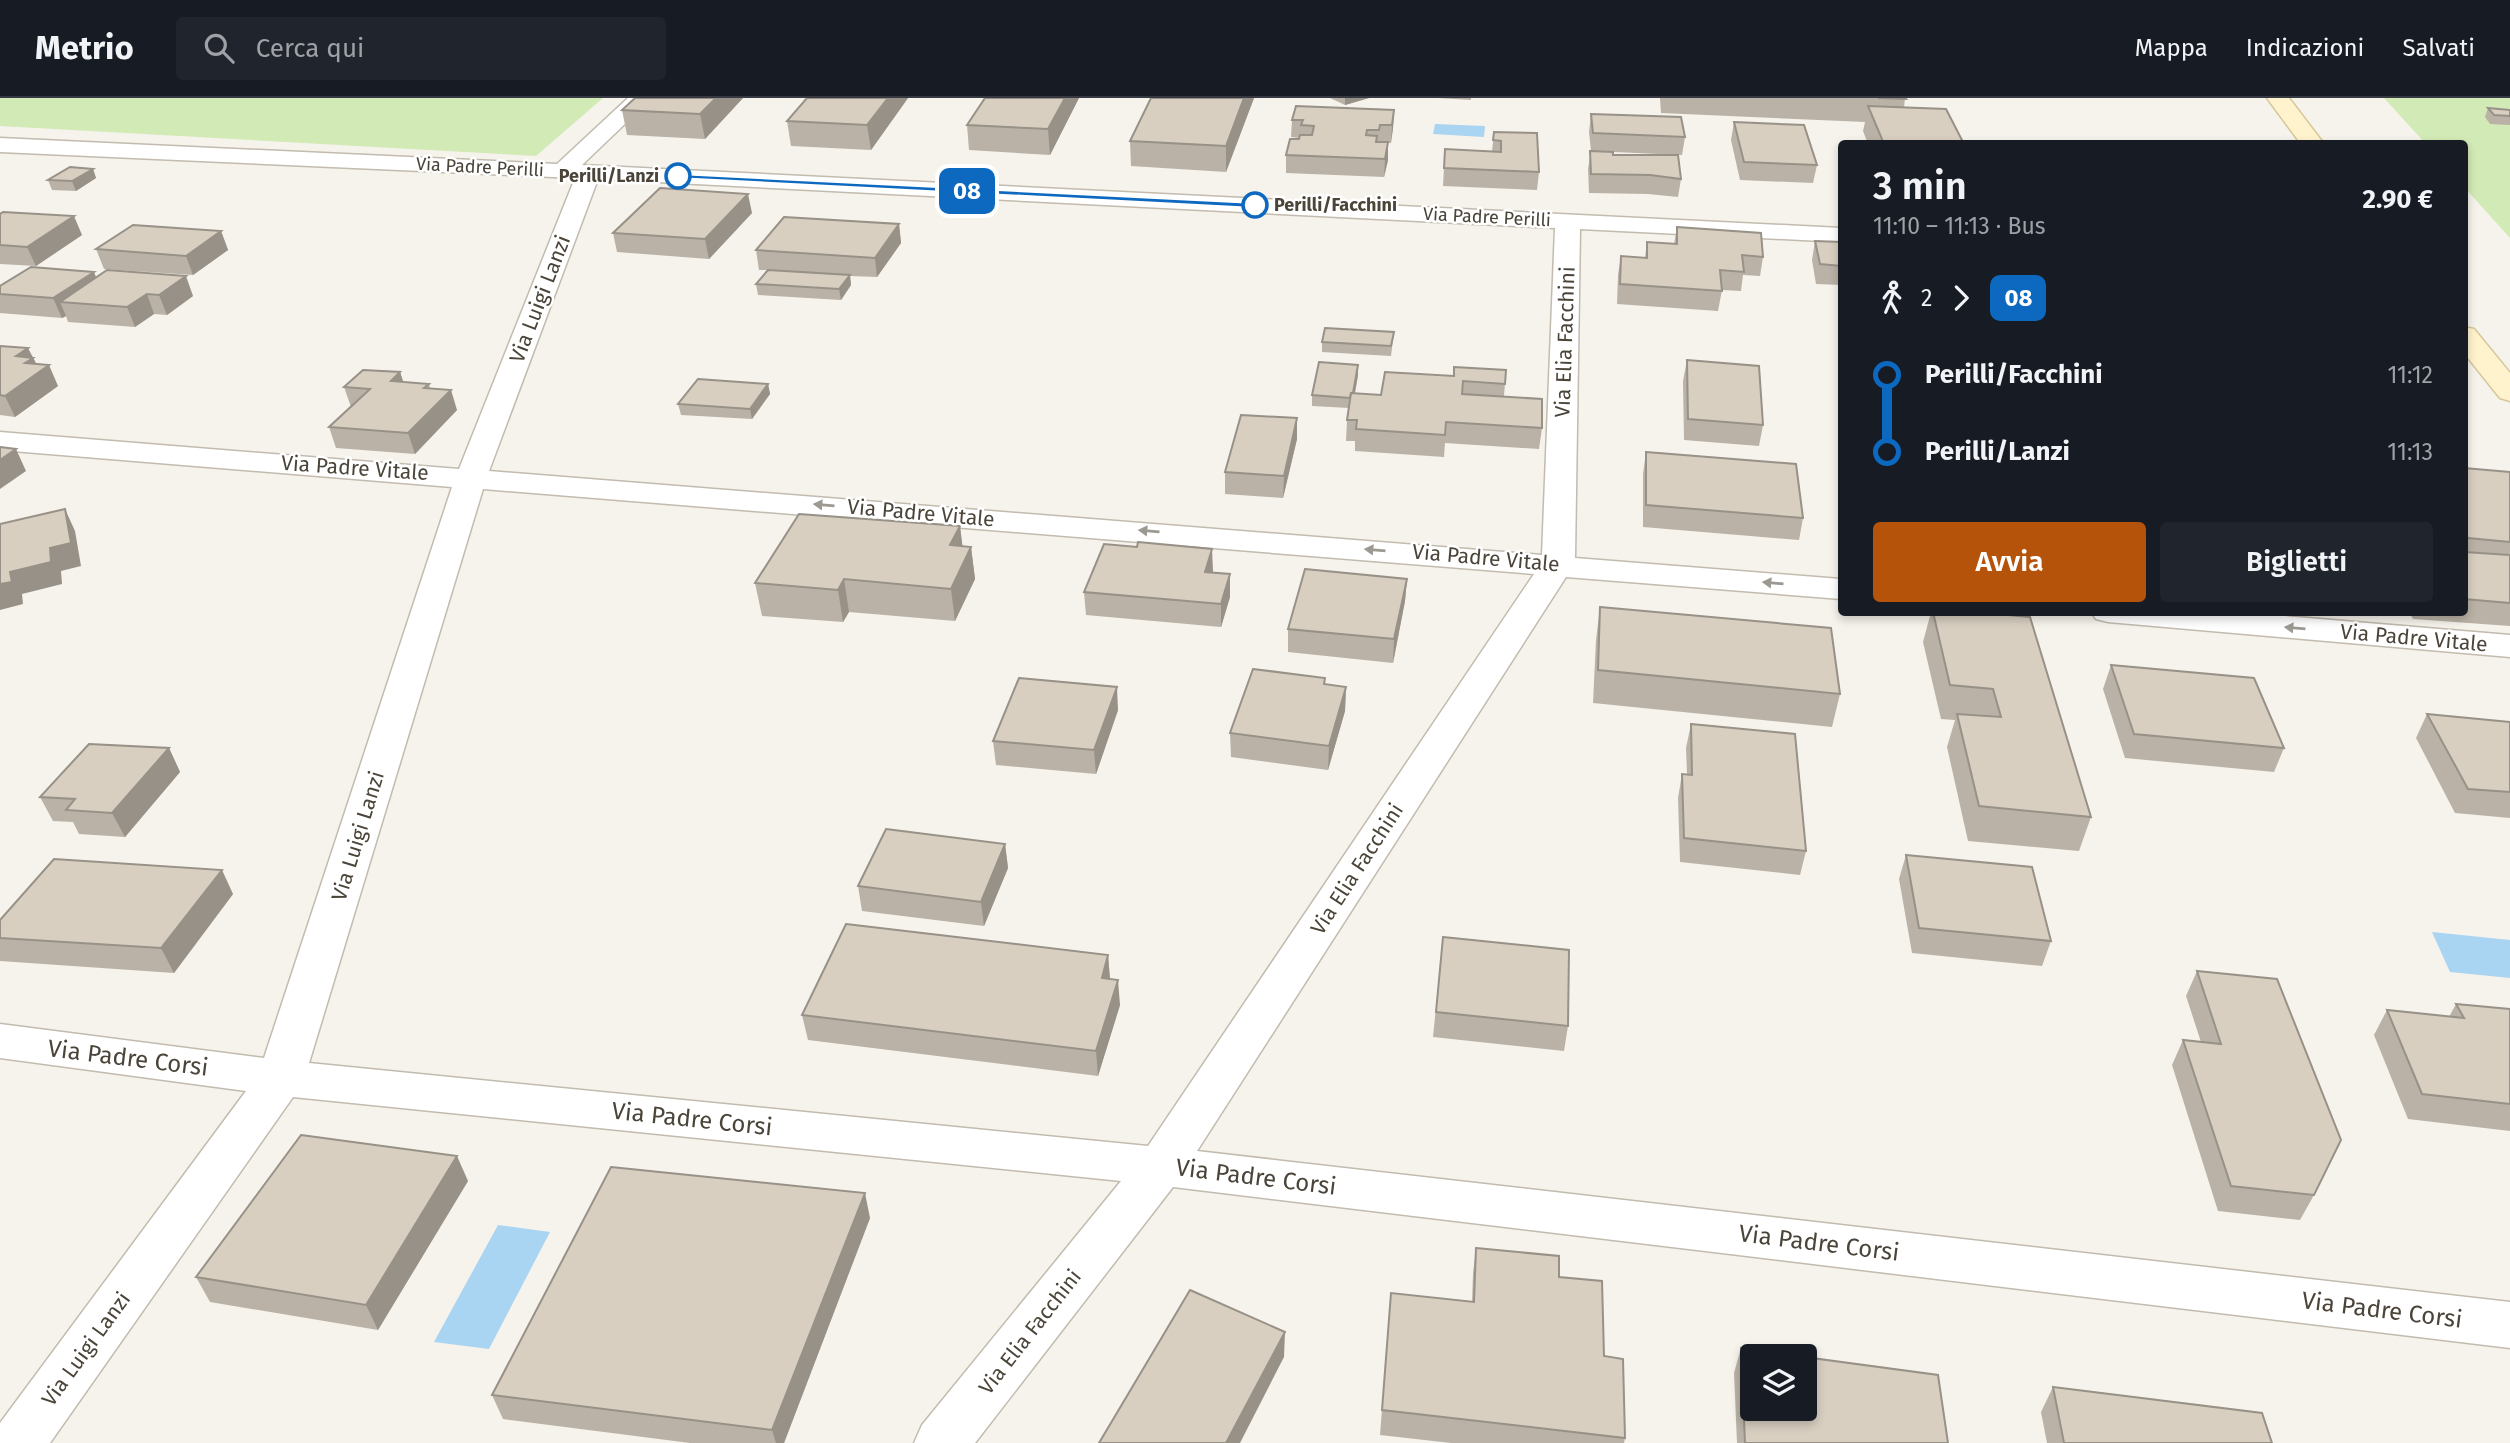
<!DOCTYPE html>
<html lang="it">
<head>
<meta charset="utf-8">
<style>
  :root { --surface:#171b24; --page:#20242c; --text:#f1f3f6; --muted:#9ea1a6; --line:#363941; --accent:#b45309 }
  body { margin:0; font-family:"Fira Sans",sans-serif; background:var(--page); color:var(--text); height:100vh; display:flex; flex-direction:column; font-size:26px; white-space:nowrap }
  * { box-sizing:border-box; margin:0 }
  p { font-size:23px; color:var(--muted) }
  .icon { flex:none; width:38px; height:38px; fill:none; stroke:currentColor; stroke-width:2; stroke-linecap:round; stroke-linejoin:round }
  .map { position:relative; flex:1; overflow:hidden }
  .drawer { position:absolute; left:1838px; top:42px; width:630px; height:476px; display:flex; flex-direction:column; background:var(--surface); border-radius:7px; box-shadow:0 4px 10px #0003 }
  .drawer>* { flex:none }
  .badge { padding:0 14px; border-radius:10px; font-size:24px; line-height:46px }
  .buttons { position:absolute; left:1740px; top:1246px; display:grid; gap:14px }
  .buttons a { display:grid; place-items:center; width:77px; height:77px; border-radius:7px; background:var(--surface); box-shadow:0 4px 10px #0003; font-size:35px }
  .map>.badge { position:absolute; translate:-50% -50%; box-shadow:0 0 0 4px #fff }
  .legs { display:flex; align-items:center; gap:10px; height:77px; padding:0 35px; font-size:23px }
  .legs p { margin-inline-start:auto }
  .summary { display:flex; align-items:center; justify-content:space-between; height:119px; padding:0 35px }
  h1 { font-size:38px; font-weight:600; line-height:52px }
  .primary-button { display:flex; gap:14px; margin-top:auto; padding:14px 35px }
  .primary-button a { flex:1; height:80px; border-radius:7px; background:var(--accent); color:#fff; font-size:28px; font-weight:600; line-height:80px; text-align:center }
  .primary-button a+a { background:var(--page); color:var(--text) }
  ul { padding:0 35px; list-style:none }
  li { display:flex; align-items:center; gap:24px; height:77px; font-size:26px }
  li i { display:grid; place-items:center; width:10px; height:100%; margin:0 9px; background:currentColor }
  li i::after { content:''; width:18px; height:18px; margin:-9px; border:5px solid; border-radius:50%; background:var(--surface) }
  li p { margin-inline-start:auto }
  li:first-child i { background:linear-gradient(#0000 50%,currentColor 0) }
  li:last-child i { background:linear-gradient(currentColor 50%,#0000 0) }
  header { display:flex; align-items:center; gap:42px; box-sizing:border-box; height:98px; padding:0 35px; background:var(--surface); border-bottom:2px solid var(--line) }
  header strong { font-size:33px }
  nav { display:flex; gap:38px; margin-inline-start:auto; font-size:24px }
  .search { width:490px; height:63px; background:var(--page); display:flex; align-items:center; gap:18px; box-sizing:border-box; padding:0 24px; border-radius:7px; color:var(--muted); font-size:26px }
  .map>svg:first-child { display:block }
  .green { fill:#d2eab5 }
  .water { fill:#a9d4f2 }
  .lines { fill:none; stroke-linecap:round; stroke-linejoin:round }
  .street-casing { stroke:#c2bbae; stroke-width:3 }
  .secondary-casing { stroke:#d6c79b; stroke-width:3 }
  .street { fill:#fff; fill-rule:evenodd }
  .secondary { fill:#fff3cd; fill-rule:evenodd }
  .wall { fill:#bab2a6 }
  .shaded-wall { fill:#979187 }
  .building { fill:#d8cfc1; stroke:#979187; stroke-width:2 }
  .oneway { fill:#9c9892 }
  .line-1 { fill:#0c69bf; stroke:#fff; stroke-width:2 }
  .stop-1-dot { fill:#fff; stroke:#0c69bf; stroke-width:3.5 }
  .labels { text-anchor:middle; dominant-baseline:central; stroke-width:5; stroke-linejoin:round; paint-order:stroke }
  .far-street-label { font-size:18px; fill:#4b4439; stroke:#fff }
  .far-stop-label { font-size:18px; font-weight:bold; fill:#4b4439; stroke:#fff; text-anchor:end }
  .street-label { font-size:21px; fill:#4b4439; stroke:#fff }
  .near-street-label { font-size:24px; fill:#4b4439; stroke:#fff }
</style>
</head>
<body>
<header>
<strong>Metrio</strong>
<div class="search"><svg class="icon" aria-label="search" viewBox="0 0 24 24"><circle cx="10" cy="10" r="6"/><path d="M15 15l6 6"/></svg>Cerca qui</div>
<nav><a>Mappa</a><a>Indicazioni</a><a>Salvati</a></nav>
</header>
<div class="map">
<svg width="2510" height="1345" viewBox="0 0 2510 1345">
  <rect width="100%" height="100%" fill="#f6f3ec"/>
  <!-- green -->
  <g class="green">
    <polygon points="0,0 603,0 536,58 0,28"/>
    <polygon points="2384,0 2510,0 2510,140 2464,89 2464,46 2425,45"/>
  </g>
  <!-- water -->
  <g class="water">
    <polygon points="1435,26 1485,28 1484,39 1433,36"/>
    <polygon points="2432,834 2510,842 2510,880 2450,874"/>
    <polygon points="498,1127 550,1134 489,1251 434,1244"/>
  </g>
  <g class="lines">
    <!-- street casing -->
    <g class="street-casing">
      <g id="street">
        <path d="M628,0H652L582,67L1841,130V144L1580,131L1575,460L1841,481V501L1566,479L1197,1053L2510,1204V1250L1173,1089L975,1345H914L922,1327L1121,1083L293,999L50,1345H0V1325L246,993L0,960V926L264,960L452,389L0,352V334L459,371L575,80L0,54V40L557,66ZM598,81L1555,130L1542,457L489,373ZM483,391L1534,476L1148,1048L309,965Z"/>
        <polygon points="2091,514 2237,514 2510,537 2510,559 2108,524 2096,521"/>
      </g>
    </g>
    <!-- secondary casing -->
    <g class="secondary-casing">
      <g id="secondary">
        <polygon points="2267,0 2289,0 2324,46 2301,46"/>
        <polygon points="2464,229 2474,231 2510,275 2510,303 2500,300 2464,255"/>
      </g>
    </g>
    <!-- street -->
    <use href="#street" class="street"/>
    <!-- secondary -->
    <use href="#secondary" class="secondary"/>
  </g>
  <!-- wall -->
  <g class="wall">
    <polygon points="743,0 705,41 627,37 622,12"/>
    <polygon points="908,0 871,52 791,48 787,23"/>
    <polygon points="985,0 1079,0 1050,57 969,52 967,27"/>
    <polygon points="1151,0 1254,0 1226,74 1131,68 1130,43"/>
    <polygon points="1330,0 1369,0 1345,7"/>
    <polygon points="1438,0 1471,0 1471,2"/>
    <polygon points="1660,0 1905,0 1904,10 1964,46 1868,46 1863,33 1865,24 1661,15"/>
    <polygon points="2488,10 2510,12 2510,27 2490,26 2485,19"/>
    <polygon points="1394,12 1393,30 1391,45 1388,45 1388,62 1384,79 1286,75 1286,57 1299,40 1291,39 1292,22"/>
    <polygon points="1591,16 1685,39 1682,57 1613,54 1613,57 1681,81 1678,99 1648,96 1589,95 1588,71 1591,53 1589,34"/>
    <polygon points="1734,24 1817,67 1813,85 1740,82 1731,42"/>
    <polygon points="1494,34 1539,74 1537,92 1443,88 1445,51 1492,53"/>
    <polygon points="93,71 96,80 76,93 52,92 48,82"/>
    <polygon points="752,115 709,161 617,154 613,135"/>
    <polygon points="0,116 82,137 36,168 0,166"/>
    <polygon points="899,126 901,145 877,179 850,178 851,187 841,202 758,197 756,186 767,172 759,172 756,152"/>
    <polygon points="1677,129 1763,159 1760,178 1743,177 1741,193 1722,192 1718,213 1617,206 1618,177 1621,158 1645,160 1647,144 1674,146"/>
    <polygon points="221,133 228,152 193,177 104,171 96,151"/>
    <polygon points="1815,143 1841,144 1841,143 1841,187 1816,186 1812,162"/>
    <polygon points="96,180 193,198 167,217 154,216 135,229 68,224 66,218 62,220 0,215 0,188"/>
    <polygon points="1394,234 1391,258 1322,254 1322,244"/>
    <polygon points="0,248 33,259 36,266 58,288 15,319 0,317"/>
    <polygon points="1687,262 1763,327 1759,348 1684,342 1683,283"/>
    <polygon points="1506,272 1504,298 1542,330 1539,351 1445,345 1444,359 1355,353 1355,343 1346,343 1347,322 1349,310 1312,308 1312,297 1358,277 1355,295 1381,297 1454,278"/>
    <polygon points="400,274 403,284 429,286 430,290 457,312 415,356 336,350 329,329 351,309 344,289"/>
    <polygon points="768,286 770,296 752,321 681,317 678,306"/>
    <polygon points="1297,320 1297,341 1283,400 1225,396 1225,374"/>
    <polygon points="1646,354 1803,420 1799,442 1643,429 1643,376"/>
    <polygon points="2464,370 2510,374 2510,528 2413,521 2409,514 2464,514"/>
    <polygon points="960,428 962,449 971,449 975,481 955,523 849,514 843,524 762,518 755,485"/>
    <polygon points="1137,449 1212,451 1212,475 1230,499 1221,529 1086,517 1084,494"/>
    <polygon points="1407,481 1405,503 1393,565 1288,554 1288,531"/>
    <polygon points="1600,509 1840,596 1832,629 1593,605 1596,542"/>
    <polygon points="1931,514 1975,514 2091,719 2079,753 1968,743 1947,649 1955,622 1941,621 1923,544"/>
    <polygon points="2111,567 2284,650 2274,674 2125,660 2103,591"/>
    <polygon points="1325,580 1325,587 1346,589 1345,613 1328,672 1231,659 1230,635"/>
    <polygon points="1118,612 1096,676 996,667 993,643"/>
    <polygon points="2427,616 2510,624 2510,720 2455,715 2416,640"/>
    <polygon points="1691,626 1806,753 1800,777 1680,764 1678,700 1682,676 1687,676 1686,650"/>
    <polygon points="169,650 180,674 125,739 79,736 73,724 53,723 40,699"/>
    <polygon points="1005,746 1008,770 984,828 862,813 858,788"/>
    <polygon points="1906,757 2051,843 2042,868 1912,855 1899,781"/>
    <polygon points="233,796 174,875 0,863 0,822"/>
    <polygon points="1443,839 1568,928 1564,953 1433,939"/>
    <polygon points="1108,857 1110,881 1120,907 1098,978 808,942 802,917"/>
    <polygon points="2197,873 2314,1097 2300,1122 2218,1113 2172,967 2183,942 2201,944 2186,898"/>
    <polygon points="2456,906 2510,911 2510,1033 2408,1021 2374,937 2387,912 2449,919"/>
    <polygon points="468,1083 378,1232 210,1204 196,1179"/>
    <polygon points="870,1120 784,1345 690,1345 503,1321 492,1297"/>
    <polygon points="1476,1150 1559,1179 1604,1258 1625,1340 1624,1345 1451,1345 1380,1337 1391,1195 1472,1204 1473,1175"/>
    <polygon points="1741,1250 1948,1345 1737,1345 1734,1275"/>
    <polygon points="2053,1289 2272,1345 2047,1345 2041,1314"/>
  </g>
  <!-- shaded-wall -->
  <g class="shaded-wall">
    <polygon points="716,0 743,0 705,41 700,16"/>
    <polygon points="888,0 908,0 871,52 867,27"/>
    <polygon points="1065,0 1079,0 1050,57 1048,31"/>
    <polygon points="1244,0 1254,0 1226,74 1226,48"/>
    <polygon points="1345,0 1369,0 1345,7"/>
    <polygon points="1394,12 1393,30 1391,45 1392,27"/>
    <polygon points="1388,44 1388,62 1384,79 1385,61"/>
    <polygon points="93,71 96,80 76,93 72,83"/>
    <polygon points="748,96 752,115 709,161 705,141"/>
    <polygon points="74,118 82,137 36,168 27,149"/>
    <polygon points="899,126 901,145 877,179 875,160"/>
    <polygon points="221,133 228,152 193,177 186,158"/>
    <polygon points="94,174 102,194 60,204 66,218 62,220 53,200"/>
    <polygon points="850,177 851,187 841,202 839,191"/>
    <polygon points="186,178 193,198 167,217 159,197"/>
    <polygon points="147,196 154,216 135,229 127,209"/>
    <polygon points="28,250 40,273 49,267 58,288 15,319 5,298 16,258"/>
    <polygon points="1358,267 1358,277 1352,311 1352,300"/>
    <polygon points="400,274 407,295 391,283"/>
    <polygon points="768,286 770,296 752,321 750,311"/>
    <polygon points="451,292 457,312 415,356 408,335"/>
    <polygon points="1297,320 1297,341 1283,400 1284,378"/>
    <polygon points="16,351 26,373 0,391 0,362"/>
    <polygon points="65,411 75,433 81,468 61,473 62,486 22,496 23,506 0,512 0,486 10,474 50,450"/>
    <polygon points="960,428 964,460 950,447"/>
    <polygon points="971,449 975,481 955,523 951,491"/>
    <polygon points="1212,451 1213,473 1206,497 1205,474"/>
    <polygon points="1230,476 1230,499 1221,529 1221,506"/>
    <polygon points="844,481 849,514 843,524 838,492"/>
    <polygon points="1407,481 1405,503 1393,565 1394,541"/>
    <polygon points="1117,589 1118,612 1096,676 1094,652"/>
    <polygon points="1346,589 1345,613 1328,672 1329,648"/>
    <polygon points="169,650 180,674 125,739 112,715"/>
    <polygon points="1005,746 1008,770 984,828 981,804"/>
    <polygon points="222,772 233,796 174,875 161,850"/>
    <polygon points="1108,857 1110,882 1102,880"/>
    <polygon points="1118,882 1120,907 1098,978 1096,953"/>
    <polygon points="457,1058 468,1083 378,1232 366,1207"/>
    <polygon points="865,1095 870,1120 784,1345 776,1345 772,1332"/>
    <polygon points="1285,1234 1284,1259 1240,1345 1226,1345"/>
  </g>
  <!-- building -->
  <g class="building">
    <polygon points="635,0 716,0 700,16 622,12"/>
    <polygon points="807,0 888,0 867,27 787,23"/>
    <polygon points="985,0 1065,0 1048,31 967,27"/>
    <polygon points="1151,0 1244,0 1226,48 1130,43"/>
    <polygon points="1878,0 1905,0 1906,1"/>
    <polygon points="1296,8 1394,12 1392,27 1380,27 1379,32 1367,32 1366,37 1377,38 1376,44 1388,44 1385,61 1286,57 1290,41 1299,41 1300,37 1312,37 1314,28 1301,27 1303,22 1292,22"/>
    <polygon points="1868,8 1946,11 1964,46 1884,46"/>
    <polygon points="2488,10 2510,12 2510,18 2494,17"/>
    <polygon points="1591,16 1681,19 1685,39 1593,35"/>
    <polygon points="1734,24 1804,27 1817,67 1744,64"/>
    <polygon points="1494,34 1537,35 1539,74 1444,70 1445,51 1501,54 1501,43 1493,42"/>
    <polygon points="1590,53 1613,54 1613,57 1678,57 1681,81 1650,77 1591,76"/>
    <polygon points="70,69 93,71 72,83 48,82"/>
    <polygon points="660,90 748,96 705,141 613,135"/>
    <polygon points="3,114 74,118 27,149 0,147 0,116"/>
    <polygon points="784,119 899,126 875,160 756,152"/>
    <polygon points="133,127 221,133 186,158 96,151"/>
    <polygon points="1677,129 1761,135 1763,159 1742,157 1744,174 1720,172 1722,193 1620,186 1621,158 1647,160 1647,144 1677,146"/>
    <polygon points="1815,143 1841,144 1841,168 1820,166"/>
    <polygon points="31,169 94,174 53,200 0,196 0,188"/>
    <polygon points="107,172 186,178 159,197 147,196 127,209 60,204"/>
    <polygon points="768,172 850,177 839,191 756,186"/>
    <polygon points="1325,230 1394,234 1391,248 1322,244"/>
    <polygon points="0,248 28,250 16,258 33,260 25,265 49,267 5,298 0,297"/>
    <polygon points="1687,262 1759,268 1763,327 1688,321"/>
    <polygon points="1319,264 1358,267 1353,295 1351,295 1350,300 1312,297"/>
    <polygon points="1454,269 1506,272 1505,286 1463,283 1462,296 1542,301 1542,330 1446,324 1445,337 1356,331 1357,322 1347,322 1351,295 1381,297 1385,274 1454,278"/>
    <polygon points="363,272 400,274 391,283 429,286 424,290 451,292 408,335 329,329 370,291 344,289"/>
    <polygon points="698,281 768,286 750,311 678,306"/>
    <polygon points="1241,317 1297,320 1284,378 1225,374"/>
    <polygon points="0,349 16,351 0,362"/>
    <polygon points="1646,354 1796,366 1803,420 1646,407"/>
    <polygon points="2464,370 2510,374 2510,444 2468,440 2464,433"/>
    <polygon points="65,411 71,445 50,450 51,464 10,474 12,484 0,486 0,426"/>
    <polygon points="799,416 960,428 950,447 971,449 951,491 844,481 838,492 755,485"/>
    <polygon points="1138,444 1212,451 1205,474 1230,476 1221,506 1084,494 1104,446 1137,449"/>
    <polygon points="2464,454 2510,457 2510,505 2464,501"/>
    <polygon points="1305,471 1407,481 1394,541 1288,531"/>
    <polygon points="1600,509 1831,530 1840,596 1598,572"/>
    <polygon points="1933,514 1975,514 2030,519 2091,719 1979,708 1957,616 2001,619 1993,591 1950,587"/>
    <polygon points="2111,567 2254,580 2284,650 2134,636"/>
    <polygon points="1253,571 1325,580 1324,586 1346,589 1329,648 1230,635"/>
    <polygon points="1019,580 1117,589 1094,652 993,643"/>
    <polygon points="2427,616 2510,624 2510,694 2468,691"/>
    <polygon points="1691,626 1795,636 1806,753 1684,740 1682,676 1692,677"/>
    <polygon points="89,646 169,650 112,715 66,712 75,701 40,699"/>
    <polygon points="886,731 1005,746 981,804 858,788"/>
    <polygon points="1906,757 2032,769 2051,843 1919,830"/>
    <polygon points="54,761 222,772 161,850 0,840 0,822"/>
    <polygon points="846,826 1108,857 1102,880 1118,882 1096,953 802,917"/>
    <polygon points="1443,839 1569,852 1568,928 1436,914"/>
    <polygon points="2197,873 2277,881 2341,1042 2314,1097 2231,1088 2183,942 2221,946"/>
    <polygon points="2456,906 2510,911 2510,1006 2422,996 2387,912 2464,920"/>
    <polygon points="301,1037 457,1058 366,1207 196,1179"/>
    <polygon points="611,1069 865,1095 772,1332 492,1297"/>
    <polygon points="1476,1150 1559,1158 1559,1179 1602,1183 1604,1258 1623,1261 1625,1340 1382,1312 1391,1195 1474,1204"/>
    <polygon points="1190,1192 1285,1234 1226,1345 1099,1345"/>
    <polygon points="1741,1250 1800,1258 1752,1258 1752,1311 1804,1311 1804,1259 1938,1277 1948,1345 1745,1345"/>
    <polygon points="2053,1289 2262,1315 2272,1345 2064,1345"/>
  </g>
  <!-- one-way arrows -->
  <defs><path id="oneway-solid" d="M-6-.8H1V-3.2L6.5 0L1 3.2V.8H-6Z" transform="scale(1.75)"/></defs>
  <g class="oneway">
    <use href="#oneway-solid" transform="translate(824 407) rotate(-175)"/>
    <use href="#oneway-solid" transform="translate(1149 433) rotate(-175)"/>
    <use href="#oneway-solid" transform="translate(1375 452) rotate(-175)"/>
    <use href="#oneway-solid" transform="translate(1773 485) rotate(-175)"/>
    <use href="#oneway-solid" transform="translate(2295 530) rotate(-175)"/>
  </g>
  <!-- line-1 -->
  <polygon class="line-1" points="678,76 1255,105 1259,107 1255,110 676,80"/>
  <!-- markers -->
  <g class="stop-1-dot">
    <circle cx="678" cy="78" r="12"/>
    <circle cx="1255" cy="107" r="12"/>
  </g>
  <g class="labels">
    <!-- far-street labels -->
    <g class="far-street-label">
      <text transform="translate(480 69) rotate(3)">Via Padre Perilli</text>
      <text transform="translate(1487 119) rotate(3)">Via Padre Perilli</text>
    </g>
    <!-- far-stop labels -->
    <g class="far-stop-label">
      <text x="659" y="78">Perilli/Lanzi</text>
      <text x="1274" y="107" text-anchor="start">Perilli/Facchini</text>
    </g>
    <!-- street labels -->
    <g class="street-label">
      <text transform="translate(540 201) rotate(-69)">Via Luigi Lanzi</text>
      <text transform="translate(1565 244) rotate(-88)">Via Elia Facchini</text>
      <text transform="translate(355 370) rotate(4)">Via Padre Vitale</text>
      <text transform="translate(921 415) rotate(5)">Via Padre Vitale</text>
      <text transform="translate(1486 460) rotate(5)">Via Padre Vitale</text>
      <text transform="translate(2414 540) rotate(5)">Via Padre Vitale</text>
      <text transform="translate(358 738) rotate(-73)">Via Luigi Lanzi</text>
      <text transform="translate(1357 771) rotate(-57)">Via Elia Facchini</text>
      <text transform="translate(1030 1234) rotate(-52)">Via Elia Facchini</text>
      <text transform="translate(86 1251) rotate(-54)">Via Luigi Lanzi</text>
    </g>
    <!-- near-street labels -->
    <g class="near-street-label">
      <text transform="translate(128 960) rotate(7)">Via Padre Corsi</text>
      <text transform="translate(692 1021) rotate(6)">Via Padre Corsi</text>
      <text transform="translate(1256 1079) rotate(7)">Via Padre Corsi</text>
      <text transform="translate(1819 1145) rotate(7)">Via Padre Corsi</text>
      <text transform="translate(2382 1212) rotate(7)">Via Padre Corsi</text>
    </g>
  </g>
</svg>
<div class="buttons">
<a><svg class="icon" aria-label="layers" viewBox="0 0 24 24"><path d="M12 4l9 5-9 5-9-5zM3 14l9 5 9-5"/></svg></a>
</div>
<b class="badge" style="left:967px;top:93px;background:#0c69bf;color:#fff">08</b>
<section class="drawer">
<div class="summary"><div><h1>3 min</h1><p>11:10 – 11:13 · Bus</p></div><b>2.90 €</b></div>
<div class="legs"><svg class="icon" aria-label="walk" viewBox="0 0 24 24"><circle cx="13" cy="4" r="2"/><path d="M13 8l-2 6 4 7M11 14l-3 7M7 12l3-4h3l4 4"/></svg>2<svg class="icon" aria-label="forward" viewBox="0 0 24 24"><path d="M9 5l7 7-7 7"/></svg><b class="badge" style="background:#0c69bf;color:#fff">08</b></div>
<ul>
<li><i style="color:#0c69bf"></i><b>Perilli/Facchini</b><p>11:12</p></li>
<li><i style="color:#0c69bf"></i><b>Perilli/Lanzi</b><p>11:13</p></li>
</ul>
<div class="primary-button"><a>Avvia</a><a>Biglietti</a></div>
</section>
</div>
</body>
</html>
